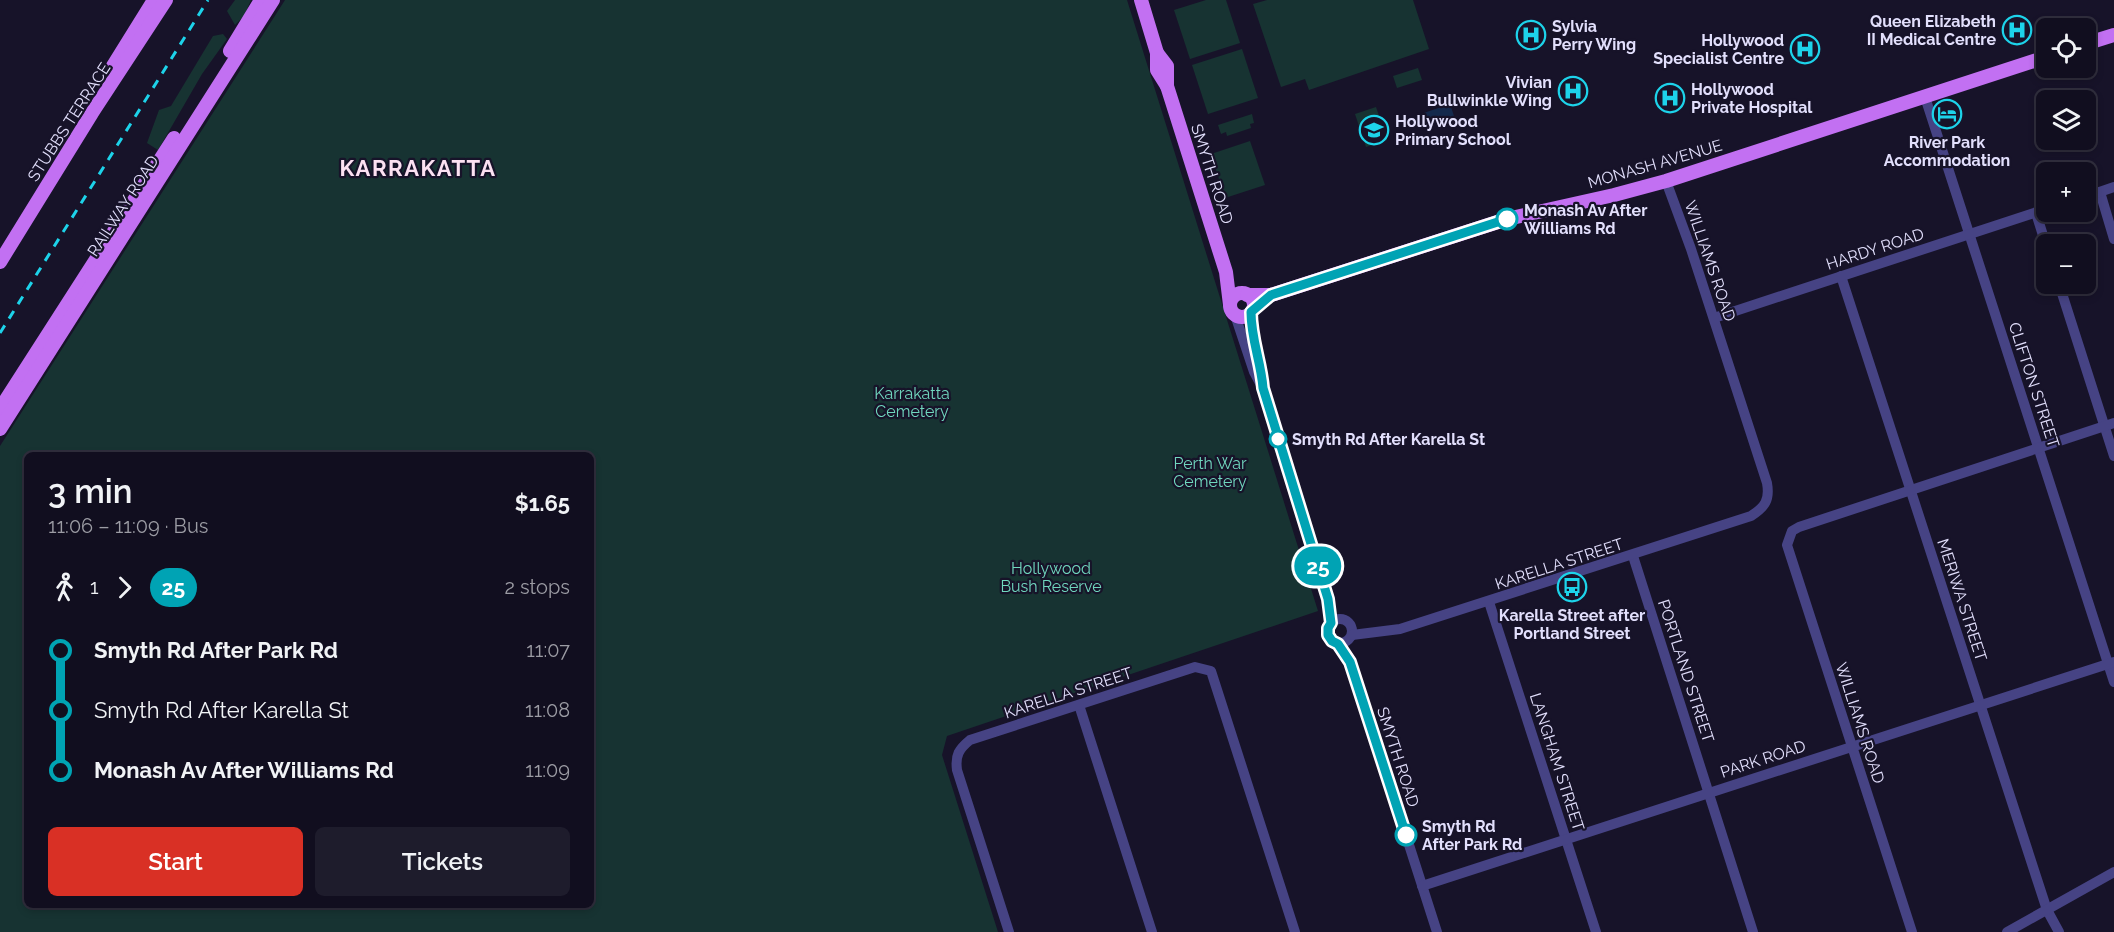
<!DOCTYPE html>
<html lang="en">
<head>
<meta charset="utf-8">
<style>
  :root { --surface:#110e1f; --page:#1e1c2c; --text:#f1f3f6; --muted:#9c9ca4; --line:#302e3d; --accent:#d93025 }
  body { margin:0; font-family:Raleway,sans-serif; background:var(--page); color:var(--text); height:100vh; display:flex; flex-direction:column; font-size:22px; white-space:nowrap }
  * { box-sizing:border-box; margin:0 }
  p { font-size:20px; color:var(--muted) }
  .icon { flex:none; width:33px; height:33px; fill:none; stroke:currentColor; stroke-width:2; stroke-linecap:round; stroke-linejoin:round }
  .map { position:relative; flex:1; overflow:hidden }
  .drawer { position:absolute; left:24px; top:452px; width:570px; height:456px; display:flex; flex-direction:column; background:var(--surface); border-radius:9px; box-shadow:0 3px 9px #0003,0 0 0 2px var(--line) }
  .drawer>* { flex:none }
  .badge { padding:0 12px; border-radius:20px; font-size:21px; line-height:39px }
  .fabs { position:absolute; left:2036px; top:18px; display:grid; gap:12px }
  .fabs a { display:grid; place-items:center; width:60px; height:60px; border-radius:9px; background:var(--surface); box-shadow:0 3px 9px #0003,0 0 0 2px var(--line); font-size:30px }
  .map>.badge { position:absolute; translate:-50% -50%; box-shadow:0 0 0 3px #fff }
  .legs { display:flex; align-items:center; gap:9px; height:66px; padding:0 24px; font-size:20px }
  .legs p { margin-inline-start:auto }
  .head { display:flex; align-items:center; justify-content:space-between; height:102px; padding:0 24px }
  h1 { font-size:33px; font-weight:600; line-height:45px }
  .primary-button { display:flex; gap:12px; margin-top:auto; padding:12px 24px }
  .primary-button a { flex:1; height:69px; border-radius:9px; background:var(--accent); color:#fff; font-size:24px; font-weight:600; line-height:69px; text-align:center }
  .primary-button a+a { background:var(--page); color:var(--text) }
  ul { padding:0 24px; list-style:none }
  li { display:flex; align-items:center; gap:21px; height:60px; font-size:22px }
  li i { display:grid; place-items:center; width:9px; height:100%; margin:0 8px; background:currentColor }
  li i::after { content:''; width:15px; height:15px; margin:-8px; border:4px solid; border-radius:50%; background:var(--surface) }
  li p { margin-inline-start:auto }
  li:first-child i { background:linear-gradient(#0000 50%,currentColor 0) }
  li:last-child i { background:linear-gradient(currentColor 50%,#0000 0) }
  .map>svg:first-child { display:block }
  .green { fill:#173332; fill-rule:evenodd }
  .water { fill:#14294c }
  .lines { fill:none; stroke-linecap:round; stroke-linejoin:round }
  .minor { stroke:#464384; stroke-width:10 }
  .major { stroke:#c270f2; stroke-width:14 }
  .rail { stroke:#1dd3ea; stroke-width:3; stroke-dasharray:9 8; stroke-linecap:butt }
  .line-1-casing { stroke:#fff; stroke-width:14 }
  .line-1 { stroke:#00a3b4; stroke-width:9 }
  .stop-1-dot { fill:#fff; stroke:#00a3b4; stroke-width:3 }
  .labels { text-anchor:middle; dominant-baseline:central; stroke-width:4.5; stroke-linejoin:round; paint-order:stroke }
  .poi-label { font-size:16px; font-weight:bold; fill:#e2dffc; stroke:#171329; text-anchor:end }
  .street-label { font-size:16px; fill:#e2dffc; stroke:#171329 }
  .stop-label { font-size:16px; font-weight:bold; fill:#e2dffc; stroke:#171329; text-anchor:start }
  .park-label { font-size:16px; fill:#70d7be; stroke:#171329 }
  .district-label { font-size:22px; font-weight:bold; letter-spacing:1.5px; fill:#fce1f2; stroke:#171329 }
</style>
</head>
<body>
<div class="map">
<svg width="2114" height="932" viewBox="0 0 2114 932">
  <rect width="100%" height="100%" fill="#171329"/>
  <!-- green -->
  <g class="green">
    <polygon points="235,0 251,0 244,16 235,25 227,11"/>
    <path d="M285,0H1127L1318,611L947,736L942,755L998,932H0V446ZM27,454H591V904H27Z"/>
    <polygon points="1206,0 1226,0 1240,43 1190,59 1174,10"/>
    <polygon points="1267,0 1413,0 1429,49 1309,90 1305,79 1281,87 1253,4"/>
    <polygon points="223,34 227,39 202,74 158,150 147,143 159,110 171,106 213,36"/>
    <polygon points="1242,49 1258,98 1208,114 1192,65"/>
    <polygon points="1418,68 1422,80 1397,88 1393,76"/>
    <polygon points="1376,107 1387,140 1366,147 1355,114"/>
    <polygon points="1252,114 1254,123 1250,124 1251,128 1227,136 1226,132 1221,134 1218,125"/>
    <polygon points="1250,141 1265,185 1225,198 1211,154"/>
  </g>
  <!-- water -->
  <polygon class="water" points="1450,104 1454,116 1422,126 1418,115"/>
  <g class="lines">
    <!-- minor -->
    <g class="minor">
      <polyline points="1925,97 2114,682"/>
      <polyline points="2100,192 2114,239"/>
      <polyline points="2085,197 2114,187"/>
      <polyline points="2036,213 2046,245"/>
      <polyline points="1841,276 2047,910 2059,932"/>
      <polyline points="2059,284 2114,456"/>
      <path d="M1251,312C1251,339 1261,362 1263,388L1328,599L1331,623"/>
      <polyline points="1235,315 1254,372 1261,385"/>
      <polyline points="1714,318 2046,209"/>
      <polyline points="1633,556 1753,932"/>
      <polyline points="1489,602 1596,932"/>
      <circle cx="1340" cy="631" r="12"/>
      <path d="M1352,635L1400,629L1751,516C1765,507 1770,500 1767,483L1691,249L1666,181"/>
      <polyline points="1338,644 1350,661 1437,932"/>
      <polyline points="1079,705 1152,932"/>
      <polyline points="1422,886 2114,662"/>
      <path d="M1009,932L957,770C955,755 959,749 970,740L1195,667L1211,671L1295,932"/>
      <polyline points="1912,932 1787,545 1792,531 1799,527 2114,423"/>
      <polyline points="2007,932 2114,872"/>
    </g>
    <!-- major -->
    <g class="major">
      <polyline points="1141,0 1157,53 1157,70 1167,86 1226,272 1230,305"/>
      <polyline points="2085,44 2114,35"/>
      <polyline points="230,51 261,0"/>
      <polyline points="1157,53 1167,66 1167,86"/>
      <polyline points="113,66 154,0"/>
      <polyline points="0,262 92,113 166,0"/>
      <circle cx="1242" cy="305" r="12"/>
      <polyline points="1247,295 1271,295 1507,219 1614,195 1666,181 2046,57"/>
      <polyline points="0,409 174,138"/>
      <polyline points="0,429 273,0"/>
    </g>
    <!-- rail -->
    <polyline class="rail" points="0,333 208,0"/>
  </g>
  <g class="lines">
    <!-- line-1 casing -->
    <g class="line-1-casing">
      <path id="line-1" d="M1406,835L1350,662L1338,644L1332,641L1328,635V628L1331,623L1328,599L1263,388C1261,362 1251,339 1251,312L1271,295L1507,219"/>
    </g>
    <!-- line-1 -->
    <use href="#line-1" class="line-1"/>
  </g>
  <!-- icons -->
  <defs>
    <g id="hospital-ring" transform="scale(1.5)"><circle r="9.5" fill="#171329" stroke="#1dd3ea" stroke-width="1.5"/><path d="M-5-5h3v3.5h4V-5h3V5h-3V1.5h-4V5h-3Z" fill="#1dd3ea"/></g>
    <g id="hotel-ring" transform="scale(1.5)"><circle r="9.5" fill="#171329" stroke="#1dd3ea" stroke-width="1.5"/><path d="M-6-4.5h1.5V1H6V5H4.5V3h-9V5H-6ZM-4 0a1.8 1.8 0 1 1 3.6 0ZM.5 0V-2.5h3Q6-2.5 6 0Z" fill="#1dd3ea"/></g>
    <g id="school-ring" transform="scale(1.5)"><circle r="9.5" fill="#171329" stroke="#1dd3ea" stroke-width="1.5"/><path d="M0-5L7-2L0 1L-7-2ZM-4 1L0 2.5L4 1V4Q0 6-4 4Z" fill="#1dd3ea"/></g>
    <g id="bus-ring" transform="scale(1.5)"><circle r="9.5" fill="#171329" stroke="#1dd3ea" stroke-width="1.5"/><path d="M-5-6H5V4H4V6H2V4H-2V6H-4V4H-5ZM-3.5-4V0h7V-4ZM-3.5 1.2v1.5H-2V1.2ZM2 1.2v1.5H3.5V1.2Z" fill="#1dd3ea"/></g>
  </defs>
  <g fill-rule="evenodd">
    <use href="#hospital-ring" x="2017" y="30"/>
    <use href="#hospital-ring" x="1531" y="35"/>
    <use href="#hospital-ring" x="1805" y="49"/>
    <use href="#hospital-ring" x="1573" y="91"/>
    <use href="#hospital-ring" x="1670" y="98"/>
    <use href="#hotel-ring" x="1947" y="114"/>
    <use href="#school-ring" x="1374" y="130"/>
    <use href="#bus-ring" x="1572" y="587"/>
  </g>
  <!-- markers -->
  <g class="stop-1-dot">
    <circle cx="1507" cy="219" r="10"/>
    <circle cx="1278" cy="439" r="8"/>
    <circle cx="1406" cy="835" r="10"/>
  </g>
  <g class="labels">
    <!-- poi labels -->
    <g class="poi-label">
      <text x="1996" y="21">Queen Elizabeth<tspan x="1996" dy="18">II Medical Centre</tspan></text>
      <text x="1552" y="26" text-anchor="start">Sylvia<tspan x="1552" dy="18">Perry Wing</tspan></text>
      <text x="1784" y="40">Hollywood<tspan x="1784" dy="18">Specialist Centre</tspan></text>
      <text x="1552" y="82">Vivian<tspan x="1552" dy="18">Bullwinkle Wing</tspan></text>
      <text x="1691" y="89" text-anchor="start">Hollywood<tspan x="1691" dy="18">Private Hospital</tspan></text>
      <text x="1395" y="121" text-anchor="start">Hollywood<tspan x="1395" dy="18">Primary School</tspan></text>
      <text x="1947" y="142" text-anchor="middle">River Park<tspan x="1947" dy="18">Accommodation</tspan></text>
      <text x="1572" y="615" text-anchor="middle">Karella Street after<tspan x="1572" dy="18">Portland Street</tspan></text>
    </g>
    <!-- street labels -->
    <g class="street-label">
      <text transform="translate(69 122) rotate(-57)">STUBBS TERRACE</text>
      <text transform="translate(1655 164) rotate(-16)">MONASH AVENUE</text>
      <text transform="translate(1212 174) rotate(72)">SMYTH ROAD</text>
      <text transform="translate(123 206) rotate(-57)">RAILWAY ROAD</text>
      <text transform="translate(1875 249) rotate(-18)">HARDY ROAD</text>
      <text transform="translate(1710 261) rotate(71)">WILLIAMS ROAD</text>
      <text transform="translate(2034 385) rotate(72)">CLIFTON STREET</text>
      <text transform="translate(1559 564) rotate(-18)">KARELLA STREET</text>
      <text transform="translate(1962 600) rotate(72)">MERIWA STREET</text>
      <text transform="translate(1686 671) rotate(72)">PORTLAND STREET</text>
      <text transform="translate(1068 693) rotate(-18)">KARELLA STREET</text>
      <text transform="translate(1860 723) rotate(72)">WILLIAMS ROAD</text>
      <text transform="translate(1398 757) rotate(72)">SMYTH ROAD</text>
      <text transform="translate(1763 759) rotate(-18)">PARK ROAD</text>
      <text transform="translate(1557 762) rotate(72)">LANGHAM STREET</text>
    </g>
    <!-- stop labels -->
    <g class="stop-label">
      <text x="1524" y="210">Monash Av After<tspan x="1524" dy="18">Williams Rd</tspan></text>
      <text x="1292" y="439">Smyth Rd After Karella St</text>
      <text x="1422" y="826">Smyth Rd<tspan x="1422" dy="18">After Park Rd</tspan></text>
    </g>
    <!-- park labels -->
    <g class="park-label">
      <text x="912" y="393">Karrakatta<tspan x="912" dy="18">Cemetery</tspan></text>
      <text x="1210" y="463">Perth War<tspan x="1210" dy="18">Cemetery</tspan></text>
      <text x="1051" y="568">Hollywood<tspan x="1051" dy="18">Bush Reserve</tspan></text>
    </g>
    <!-- district labels -->
    <g class="district-label">
      <text x="418" y="168">KARRAKATTA</text>
    </g>
  </g>
</svg>
<div class="fabs">
<a><svg class="icon" aria-label="locate" viewBox="0 0 24 24"><circle cx="12" cy="12" r="6"/><path d="M12 2v4M12 18v4M2 12h4M18 12h4"/></svg></a>
<a><svg class="icon" aria-label="layers" viewBox="0 0 24 24"><path d="M12 4l9 5-9 5-9-5zM3 14l9 5 9-5"/></svg></a>
<a>+</a>
<a>−</a>
</div>
<b class="badge" style="left:1318px;top:566px;background:#00a3b4;color:#fff">25</b>
<section class="drawer">
<div class="head"><div><h1>3 min</h1><p>11:06 – 11:09 · Bus</p></div><b>$1.65</b></div>
<div class="legs"><svg class="icon" aria-label="walk" viewBox="0 0 24 24"><circle cx="13" cy="4" r="2"/><path d="M13 8l-2 6 4 7M11 14l-3 7M7 12l3-4h3l4 4"/></svg>1<svg class="icon" aria-label="forward" viewBox="0 0 24 24"><path d="M9 5l7 7-7 7"/></svg><b class="badge" style="background:#00a3b4;color:#fff">25</b><p>2 stops</p></div>
<ul>
<li><i style="color:#00a3b4"></i><b>Smyth Rd After Park Rd</b><p>11:07</p></li>
<li><i style="color:#00a3b4"></i><span>Smyth Rd After Karella St</span><p>11:08</p></li>
<li><i style="color:#00a3b4"></i><b>Monash Av After Williams Rd</b><p>11:09</p></li>
</ul>
<div class="primary-button"><a>Start</a><a>Tickets</a></div>
</section>
</div>
</body>
</html>
